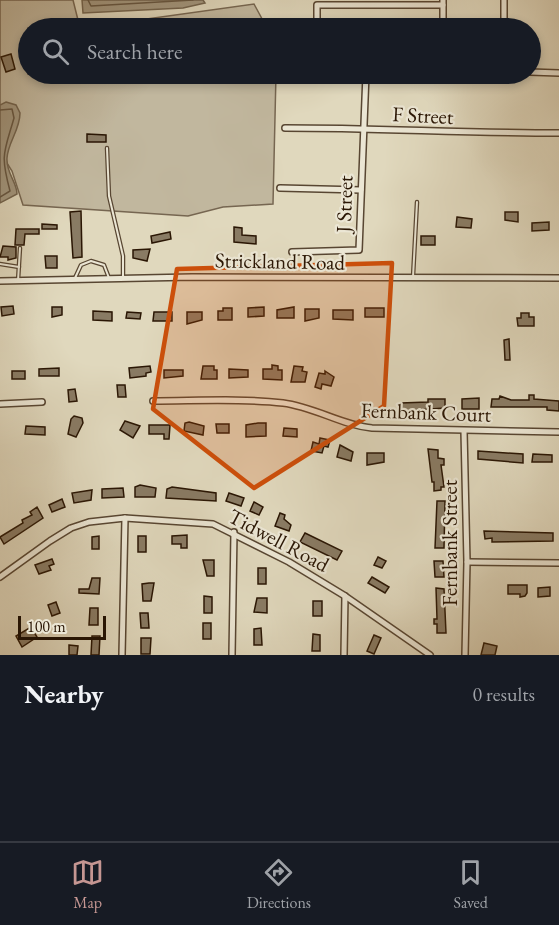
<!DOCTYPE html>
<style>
:root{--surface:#171b24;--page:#242831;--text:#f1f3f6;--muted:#9ea1a6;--line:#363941;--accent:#c59692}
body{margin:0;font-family:"EB Garamond",serif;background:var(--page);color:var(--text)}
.scale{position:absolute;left:18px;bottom:15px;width:88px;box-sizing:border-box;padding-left:6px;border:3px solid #2a1604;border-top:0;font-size:16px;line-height:21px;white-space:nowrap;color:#2a1604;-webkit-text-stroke:4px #ebe6d4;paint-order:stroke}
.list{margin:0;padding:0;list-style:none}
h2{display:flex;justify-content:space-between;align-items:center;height:78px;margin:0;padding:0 24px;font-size:26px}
h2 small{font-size:20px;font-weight:400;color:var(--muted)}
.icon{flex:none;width:33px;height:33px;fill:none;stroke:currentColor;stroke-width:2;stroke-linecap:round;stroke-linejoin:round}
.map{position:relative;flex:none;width:559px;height:655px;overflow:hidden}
.search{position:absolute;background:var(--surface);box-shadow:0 3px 9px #0003;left:18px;right:18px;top:18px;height:66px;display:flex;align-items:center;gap:15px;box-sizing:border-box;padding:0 21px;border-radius:33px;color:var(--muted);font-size:22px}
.sheet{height:186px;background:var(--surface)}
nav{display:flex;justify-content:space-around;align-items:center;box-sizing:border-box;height:84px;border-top:2px solid var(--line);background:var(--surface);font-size:16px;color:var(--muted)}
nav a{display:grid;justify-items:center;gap:3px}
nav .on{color:var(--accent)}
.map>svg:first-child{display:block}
.green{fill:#c1b79e;stroke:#766651;stroke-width:1.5}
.water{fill:#a2967e;stroke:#72634d;stroke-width:1.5}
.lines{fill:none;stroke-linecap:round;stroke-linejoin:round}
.shore{stroke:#665641;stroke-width:1.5}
.building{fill:#897b64;stroke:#2a1604;stroke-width:1.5}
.service-casing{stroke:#584632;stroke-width:4.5}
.minor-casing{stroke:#584632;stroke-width:8}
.service{stroke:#ebe6d4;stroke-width:2}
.minor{stroke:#ebe6d4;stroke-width:5}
.marked{fill:#cc4f0b;fill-opacity:0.2;stroke:#cc4f0b;stroke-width:4.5;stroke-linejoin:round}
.labels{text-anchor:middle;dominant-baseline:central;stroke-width:4.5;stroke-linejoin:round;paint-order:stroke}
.street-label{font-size:21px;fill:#2a1604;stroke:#ebe6d4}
</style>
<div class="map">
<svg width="559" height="655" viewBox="0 0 559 655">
<rect width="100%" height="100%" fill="#e0d8bd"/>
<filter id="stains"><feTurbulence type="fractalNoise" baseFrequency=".00333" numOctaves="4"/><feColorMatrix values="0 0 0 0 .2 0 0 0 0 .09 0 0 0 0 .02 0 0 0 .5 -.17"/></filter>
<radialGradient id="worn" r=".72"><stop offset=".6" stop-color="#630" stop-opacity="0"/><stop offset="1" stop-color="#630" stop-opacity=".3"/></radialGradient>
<g class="green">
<path d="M0,0H73L80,28H28V74H276L273,204L223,207L188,216L23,205L12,171L0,152Z"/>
<path d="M254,4L267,28H82Z"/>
</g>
<g class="water">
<path d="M82,0H203L205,3L183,8L83,13Z"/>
<path d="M6,102L16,105L20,113C20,130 8,142 7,158C6,173 17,182 17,194L0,203V105Z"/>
</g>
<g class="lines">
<g class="shore">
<path d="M88,0L91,6L193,0"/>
<path d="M0,110L12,109L14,118C4,153 0,154 10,191L0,197"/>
</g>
</g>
<g class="building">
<path d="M11,54L15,69L6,72L1,57Z"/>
<path d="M87,134L106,135V142H87Z"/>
<path d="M81,211L82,257L73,258L70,212Z"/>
<path d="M505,212H518V222L505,220Z"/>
<path d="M457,217L472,219L471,228L456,227Z"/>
<path d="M549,222V230L532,231V223Z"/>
<path d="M42,224L57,225V229H42Z"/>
<path d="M234,227L242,228V235L256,236V244L234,242Z"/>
<path d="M16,229H39V234H25L24,245H15Z"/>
<path d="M170,232L171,239L152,243L151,236Z"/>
<rect x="421" y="236" width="14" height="9"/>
<path d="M3,246L16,247V258L8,260V257H0Z"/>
<path d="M150,249L147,261L133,258V250Z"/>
<path d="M45,256H57V268H46Z"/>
<path d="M13,306L14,314L2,316L1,307Z"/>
<path d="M52,307H62V315L52,317Z"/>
<path d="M264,307V316L248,317V308Z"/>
<path d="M294,307V318H277V310Z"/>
<path d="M223,308H232V320H218V311H223Z"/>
<rect x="365" y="308" width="19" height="9"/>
<path d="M305,309H319V318L305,321Z"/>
<path d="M333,310H353V320L333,319Z"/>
<path d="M93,311L112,312V321L93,320Z"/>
<path d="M127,312L141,313L140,319L126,318Z"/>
<path d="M154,312H172V321H153Z"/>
<path d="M187,312H202V320L187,324Z"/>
<path d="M521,313H529V317H534V326H518L517,318H521Z"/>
<path d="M509,339L510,360H505L504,340Z"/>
<path d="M272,365L278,366V370H282V380L263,379V369H272Z"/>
<path d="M150,366L151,372L146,373V376L130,378L129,368Z"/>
<path d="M203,366H214V370H217V379H201Z"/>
<path d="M294,366L303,367L302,371L307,372L305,382H291Z"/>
<path d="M59,368V376H39V369Z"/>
<path d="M229,369L248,370V377L229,378Z"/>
<path d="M164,370H183V376L164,378Z"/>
<rect x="12" y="371" width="13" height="8"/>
<path d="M325,371L334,377L331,386L322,384L321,389L315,387L319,373L325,374Z"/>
<path d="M117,385H125L126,397H118Z"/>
<path d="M75,389L77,401L69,402L68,390Z"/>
<path d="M529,395H534V399L559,401V411L547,410V407H491L492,399H499L500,396L511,400H529Z"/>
<path d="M479,398V409H462V399Z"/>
<path d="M428,399H445V408L401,411V403L428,402Z"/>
<path d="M74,416L82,418L83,423L76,437L68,434L71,419Z"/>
<path d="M125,421L140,426L133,438L120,430Z"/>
<path d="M189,422L204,426L203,435L184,431L185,423Z"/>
<path d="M258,423H266V436L246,437V425Z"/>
<path d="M216,424H229V433H217Z"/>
<path d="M149,425H170L169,439H164V434H149Z"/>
<path d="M26,426L45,427V435L25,434Z"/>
<path d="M284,428L297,429V437L283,436Z"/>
<path d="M320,438L330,440L328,447L324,446L322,453L311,451L313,442L319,444Z"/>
<path d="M340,445L353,452L351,461L337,457Z"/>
<path d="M428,449L438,450V458L444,459V465H441L444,487H441V490L434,491V482H432Z"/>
<path d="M478,451L523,454V463L478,459Z"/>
<path d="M367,453H384V462L367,465Z"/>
<path d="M533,454L552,455V462H532Z"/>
<path d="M140,485L156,488L155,497H135V487Z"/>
<path d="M172,487L216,493V501L166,498L167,489Z"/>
<path d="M123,488L124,497L102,498V489Z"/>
<path d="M92,490L91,500L74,503L72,493Z"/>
<path d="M229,493L244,498L241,506L226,501Z"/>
<path d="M62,499L65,507L52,512L49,505Z"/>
<path d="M437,501H445L444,548H435Z"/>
<path d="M254,502L263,507L259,515L250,511Z"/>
<path d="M37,507L43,518L4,544L0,537L23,523L22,520L32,515L30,512Z"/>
<path d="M280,513L285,515L284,519L291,525L289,531L275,526Z"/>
<path d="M484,531L553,533V541L492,542V538L485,539Z"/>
<path d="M305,533L342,551L337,560L300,542Z"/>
<path d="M187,535V548H181V544H172V536Z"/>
<path d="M99,536V549H92V537Z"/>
<rect x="138" y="536" width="8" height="16"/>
<path d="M378,557L386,561L382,568L374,565Z"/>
<path d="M52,559L54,564L49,566L51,570L39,574L35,565Z"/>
<path d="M203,560H214V576H207Z"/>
<path d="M434,561H443L444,577H435Z"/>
<rect x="258" y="568" width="8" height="16"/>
<path d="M372,577L389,587L385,593L368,583Z"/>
<path d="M92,578H100L99,594L79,593V589H89Z"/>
<path d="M149,583H154L151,601H143L142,584Z"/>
<path d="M508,585H527V593L525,596L520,597V594H508Z"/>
<path d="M550,587V596L538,597V588Z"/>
<path d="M436,588L444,589L446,633H437V624H434V619H437Z"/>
<path d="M204,596L212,597V613H204Z"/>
<path d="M257,598H267V613L254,612Z"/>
<rect x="313" y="601" width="9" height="15"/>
<path d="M56,602L60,613L52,616L48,605Z"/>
<path d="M90,608H98V625H89Z"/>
<path d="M140,613H148L149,628H141Z"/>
<rect x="203" y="623" width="8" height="16"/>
<path d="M31,627L37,637L22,647L16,636Z"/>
<path d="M261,628L262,645H254V629Z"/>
<path d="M313,634L320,635V651H312Z"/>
<path d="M374,635L381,638L374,654L367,651Z"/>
<path d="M92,636H100L99,655H91Z"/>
<path d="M141,638H151L150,654H141Z"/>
<path d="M484,643L497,646L495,655H481Z"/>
<path d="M69,645L78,646L77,655H69Z"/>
</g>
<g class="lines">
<g class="service-casing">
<g id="service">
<path d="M107,148L109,196L123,256V277"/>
<path d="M0,264L19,267"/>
<path d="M413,277L417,202"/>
<path d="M75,278L81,265L91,261L104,265L109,278"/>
<path d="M18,281L20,248"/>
</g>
</g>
<g class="minor-casing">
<g id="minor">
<path d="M443,0V28"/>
<path d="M504,0V28"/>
<path d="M317,28V5H443"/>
<path d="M530,72L559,73"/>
<path d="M285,128C376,128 467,133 559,133"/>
<path d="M280,188L361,190"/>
<path d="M292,252L359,250L366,74"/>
<path d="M0,281L192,277L559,278"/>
<path d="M153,401C195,401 241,398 283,403C315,407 341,425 372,428L559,432"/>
<path d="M0,404L42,402"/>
<path d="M464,431L467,562L465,655"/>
<path d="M467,562L559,563"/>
<path d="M0,577L50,541L71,528L89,522L125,518L213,524L289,562L345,596L430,655"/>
<path d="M122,655L125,518"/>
<path d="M232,655L234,532"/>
<path d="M344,655L345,596"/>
</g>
</g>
<use href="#service" class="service"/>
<use href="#minor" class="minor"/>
</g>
<path class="marked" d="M392,263L384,406L254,488L153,409L177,269Z"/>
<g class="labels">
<g class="street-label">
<text transform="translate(423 115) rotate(3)">F Street</text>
<text transform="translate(344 204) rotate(-88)">J Street</text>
<text transform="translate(280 261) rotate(1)">Strickland Road</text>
<text transform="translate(426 412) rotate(2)">Fernbank Court</text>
<text transform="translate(279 540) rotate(28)">Tidwell Road</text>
<text transform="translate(449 543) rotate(-90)">Fernbank Street</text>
</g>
</g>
<rect width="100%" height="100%" filter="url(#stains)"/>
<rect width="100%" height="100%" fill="url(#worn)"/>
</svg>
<div class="scale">100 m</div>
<div class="search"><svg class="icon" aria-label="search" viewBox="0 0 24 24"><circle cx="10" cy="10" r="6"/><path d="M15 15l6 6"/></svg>Search here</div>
</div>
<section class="sheet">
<h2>Nearby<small>0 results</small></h2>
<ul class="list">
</ul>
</section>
<nav>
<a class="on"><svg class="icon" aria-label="map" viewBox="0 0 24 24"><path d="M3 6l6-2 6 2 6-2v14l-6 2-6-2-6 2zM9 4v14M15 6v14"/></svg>Map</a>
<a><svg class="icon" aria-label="directions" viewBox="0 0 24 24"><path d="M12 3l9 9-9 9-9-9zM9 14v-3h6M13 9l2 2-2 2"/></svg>Directions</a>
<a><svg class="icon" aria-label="saved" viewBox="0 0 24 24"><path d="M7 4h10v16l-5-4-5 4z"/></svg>Saved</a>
</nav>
